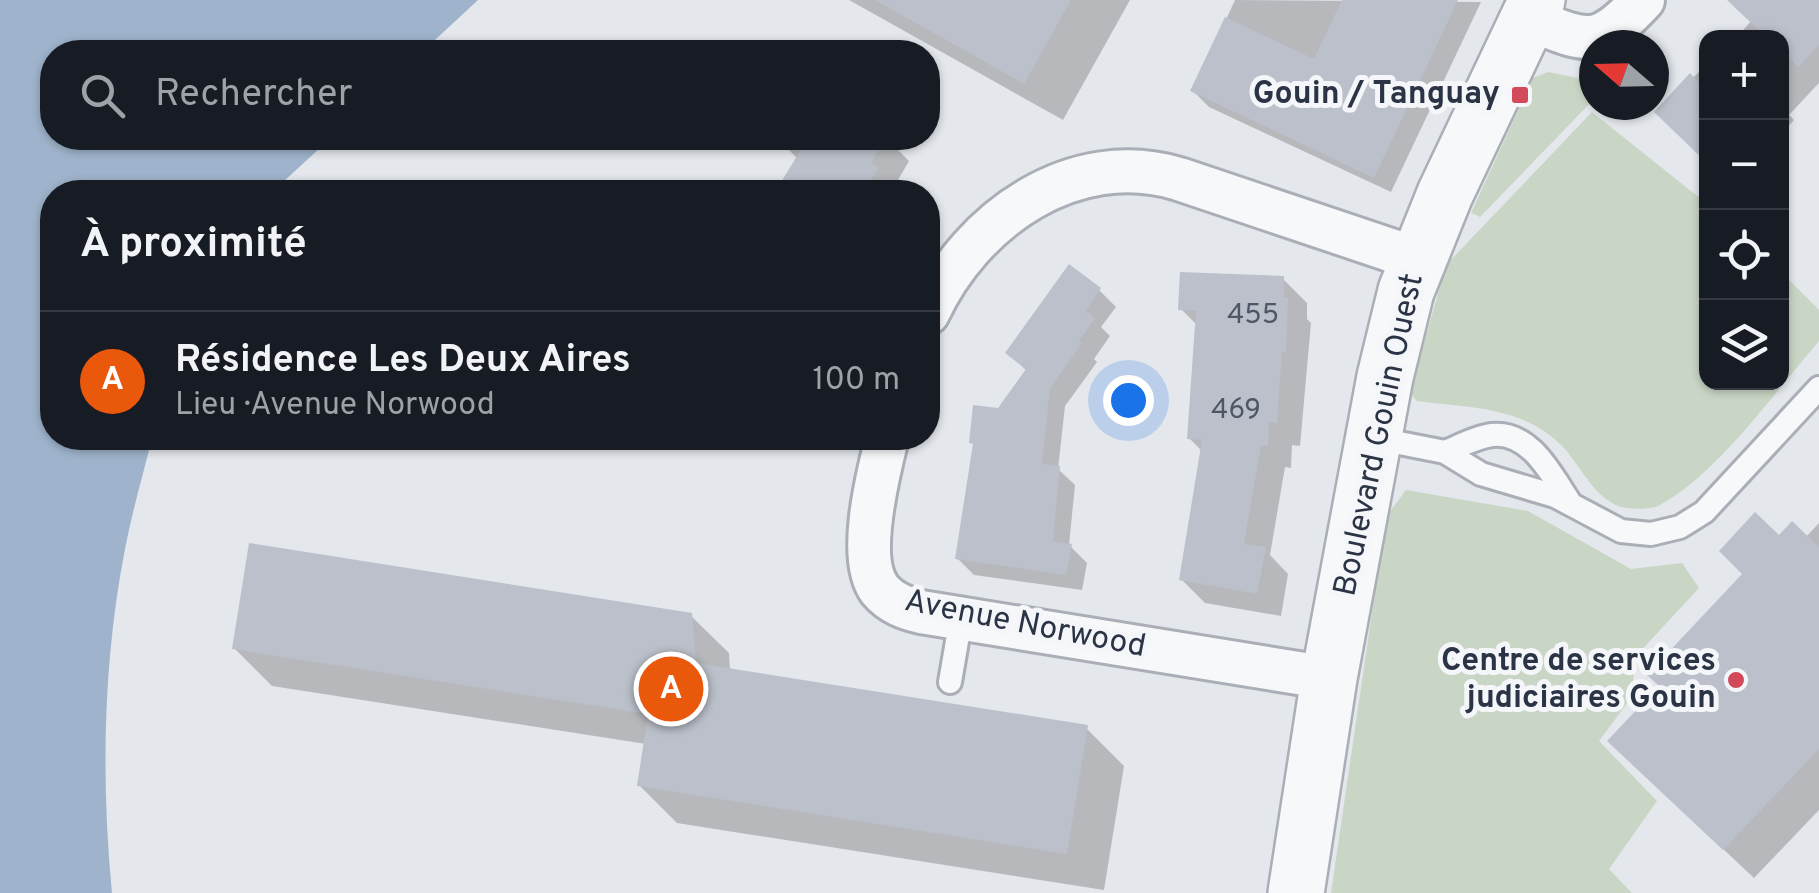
<!DOCTYPE html>
<html lang="fr">
<meta charset="utf-8">
<style>
:root{--surface:#171b24;--page:#242831;--text:#f1f3f6;--muted:#9ea1a6;--line:#363941;--accent:#ea580c}
body{margin:0;font-family:Overpass,sans-serif;background:var(--page);color:var(--text)}
.controls{position:absolute;right:30px;top:30px;display:grid;overflow:hidden;border-radius:20px;box-shadow:0 2px 8px #0004}
.controls button{width:90px;height:90px;display:grid;place-items:center;padding:0;border:0;border-bottom:2px solid var(--line);background:var(--surface);color:var(--text);font:50px sans-serif}
.compass{position:absolute;left:1579px;top:30px;width:90px;height:90px;border-radius:50%;background:var(--surface);box-shadow:0 2px 8px #0004;rotate:290deg}
.you{position:absolute;left:1128px;top:400px;width:35px;height:35px;margin:-25px;border:8px solid #fff;border-radius:50%;background:#1a73e8;box-shadow:0 0 0 15px #1a73e833}
.badge{display:grid;place-items:center;width:65px;height:65px;border-radius:50%;background:var(--accent);color:#fff;font-size:32px;font-weight:700}
.pin{position:absolute;translate:-50% -50%;border:5px solid #fff;box-shadow:0 2px 10px #0006}
.list{margin:0;padding:0;list-style:none}
h2{display:flex;justify-content:space-between;align-items:center;height:130px;margin:0;padding:0 40px;font-size:42px}
h2 small{font-size:32px;font-weight:400;color:var(--muted)}
.list li{display:grid;grid-template-columns:65px 1fr auto;gap:30px;align-items:center;box-sizing:border-box;height:140px;padding:0 40px;border-top:2px solid var(--line)}
.list b{display:block;font-size:38px;white-space:nowrap}
.list p{margin:0;font-size:32px;white-space:nowrap;color:var(--muted)}
.list em{font-size:32px;font-style:normal;color:var(--muted)}
.icon{flex:none;width:55px;height:55px;fill:none;stroke:currentColor;stroke-width:2;stroke-linecap:round;stroke-linejoin:round}
.map{position:relative;flex:none;width:1819px;height:893px;overflow:hidden}
.search{position:absolute;background:var(--surface);box-shadow:0 2px 8px #0004;left:40px;top:40px;width:900px;height:110px;display:flex;align-items:center;gap:25px;box-sizing:border-box;padding:0 35px;border-radius:40px;color:var(--muted);font-size:38px}
.panel{position:absolute;background:var(--surface);box-shadow:0 2px 8px #0004;left:40px;top:180px;width:900px;height:270px;border-radius:40px}
.map>svg:first-child{display:block}
.green{fill:#c9d6c5}
.water{fill:#9fb4cc}
.shadow{fill:#0003}
.building{fill:#bbc0ca}
.lines{fill:none;stroke-linecap:round;stroke-linejoin:round}
.service-casing{stroke:#a9aeb7;stroke-width:28}
.minor-casing{stroke:#a9aeb7;stroke-width:48}
.tertiary-casing{stroke:#a9aeb7;stroke-width:60}
.service{stroke:#f7f8fa;stroke-width:22}
.minor{stroke:#f7f8fa;stroke-width:42}
.tertiary{stroke:#f7f8fa;stroke-width:55}
.poi-dot{fill:#d1495b;stroke:#f4f6f9;stroke-width:4}
.labels{text-anchor:middle;dominant-baseline:central;stroke-width:10;stroke-linejoin:round;paint-order:stroke}
.number-label{font-size:28px;fill:#4f5766}
.poi-label{font-size:32px;font-weight:bold;fill:#2b3445;stroke:#f4f6f9;text-anchor:end}
.street-label{font-size:32px;fill:#2b3445;stroke:#f4f6f9}
</style>
<div class="map">
<svg width="1819" height="893" viewBox="0 0 1819 893">
<rect width="100%" height="100%" fill="#e4e7ec"/>
<g class="green">
<path d="M1548,72L1593,81L1594,99L1480,217L1471,213L1533,78Z"/>
<path d="M1592,112L1706,203V382H1782V273L1819,310V341C1775,392 1718,473 1660,505C1652,510 1625,510 1616,505C1593,494 1581,468 1565,449C1525,406 1471,408 1417,401L1410,393L1446,265Z"/>
<path d="M1406,490L1528,511L1631,569L1682,563L1699,588L1636,656L1631,698L1599,741L1657,801L1609,869L1632,893H1331L1386,517Z"/>
</g>
<path class="water" d="M0,0H478L422,52H52V138H331L272,192H52V438H152C143,475 132,512 125,549C103,661 101,780 112,893H0Z"/>
<g class="shadow">
<path d="M849,0H1130L1063,120Z"/>
<path d="M1235,0L1481,2L1391,192L1209,107L1193,91Z"/>
<path d="M1753,0H1819V83L1789,115L1794,120L1782,133V38H1736L1752,20Z"/>
<path d="M1702,69H1706V159L1658,112Z"/>
<path d="M795,138H886L909,161L894,187L899,192H778L798,159L788,149Z"/>
<path d="M1283,279L1307,303V319L1311,323L1300,446L1292,445L1291,468L1285,467L1270,555L1288,574L1281,616L1205,603L1181,579L1203,452L1189,438L1197,325L1181,309Z"/>
<path d="M1099,290L1116,307L1101,327L1110,336L1094,359L1097,362L1065,406L1058,469L1075,485L1069,545L1087,563L1082,590L974,575L958,559L1027,371L1008,353Z"/>
<path d="M1819,523V810L1754,878L1640,771L1662,686L1745,574L1780,538H1805Z"/>
<path d="M690,615L729,653L730,671L1086,728L1124,766L1104,890L677,823L639,785L646,744L272,686L234,648Z"/>
</g>
<g class="building">
<path d="M875,0H1071L1024,84Z"/>
<path d="M1342,0H1458L1374,178L1190,91L1225,17L1314,59Z"/>
<path d="M1727,0H1819V45L1798,67L1782,51V38H1767Z"/>
<path d="M1690,73L1706,90V162L1654,112Z"/>
<path d="M808,138H886L871,163L878,168L863,192H775Z"/>
<path d="M1069,264L1101,288L1086,311L1095,318L1079,341L1082,343L1050,388L1042,464L1060,466L1053,541L1072,544L1066,575L955,559L973,444L969,443L973,405L998,408L1026,369L1005,353Z"/>
<path d="M1180,272L1284,276V297H1288L1286,352H1282L1277,423L1269,422L1268,445H1261L1244,544L1266,547L1257,594L1179,580L1202,440L1187,439L1196,311L1178,310Z"/>
<path d="M1755,512L1779,535L1792,521L1819,547V749L1723,850L1607,741L1659,686L1647,675L1742,574L1719,551Z"/>
<path d="M249,543L692,613L696,663L1088,725L1067,854L637,786L648,714L232,649Z"/>
</g>
<g class="lines">
<g class="service-casing">
<g id="service">
<path d="M1374,438L1445,452L1481,474L1555,496L1621,531L1651,534L1680,527L1704,512L1819,388"/>
<path d="M1445,452C1460,446 1476,437 1492,435C1530,431 1551,474 1569,501"/>
<path d="M950,682L961,618"/>
</g>
</g>
<g class="minor-casing">
<g id="minor">
<path d="M1529,19C1589,43 1597,49 1643,0"/>
<path d="M928,313C971,220 1073,147 1179,179L1417,259"/>
<path d="M887,438C878,474 856,559 880,590C891,603 905,608 921,612L1329,678"/>
</g>
</g>
<g class="tertiary-casing">
<path id="tertiary" d="M1296,893L1329,678L1385,377L1406,291L1445,194L1537,0"/>
</g>
<use href="#service" class="service"/>
<use href="#minor" class="minor"/>
<use href="#tertiary" class="tertiary"/>
</g>
<g class="poi-dot">
<rect x="1510" y="85" width="20" height="20" rx="5"/>
<circle cx="1736" cy="680" r="10"/>
</g>
<g class="labels">
<g class="number-label">
<text x="1253" y="316">455</text>
<text x="1236" y="411">469</text>
</g>
<g class="poi-label">
<text x="1500" y="95">Gouin / Tanguay</text>
<text x="1716" y="662">Centre de services<tspan x="1716" dy="37">judiciaires Gouin</tspan></text>
</g>
<g class="street-label">
<text transform="translate(1380 435) rotate(-78)">Boulevard Gouin Ouest</text>
<text transform="translate(1025 625) rotate(11)">Avenue Norwood</text>
</g>
</g>
</svg>
<div class="controls">
<button>+</button>
<button>−</button>
<button><svg class="icon" aria-label="locate" viewBox="0 0 24 24"><circle cx="12" cy="12" r="6"/><path d="M12 2v4M12 18v4M2 12h4M18 12h4"/></svg></button>
<button><svg class="icon" aria-label="layers" viewBox="0 0 24 24"><path d="M12 4l9 5-9 5-9-5zM3 14l9 5 9-5"/></svg></button>
</div>
<svg class="compass" viewBox="-18 -18 36 36"><path d="M0-13l5 13h-10z" fill="#e53935"/><path d="M0 13l5-13h-10z" fill="#9ea1a6"/></svg>
<div class="you"></div>
<div class="pin badge" style="left:671px;top:689px">A</div>
<div class="search"><svg class="icon" aria-label="search" viewBox="0 0 24 24"><circle cx="10" cy="10" r="6"/><path d="M15 15l6 6"/></svg>Rechercher</div>
<section class="panel">
<h2>À proximité<small></small></h2>
<ul class="list">
<li><span class="badge">A</span><div><b>Résidence Les Deux Aires</b><p>Lieu · Avenue Norwood</p></div><em>100 m</em></li>
</ul>
</section>
</div>
